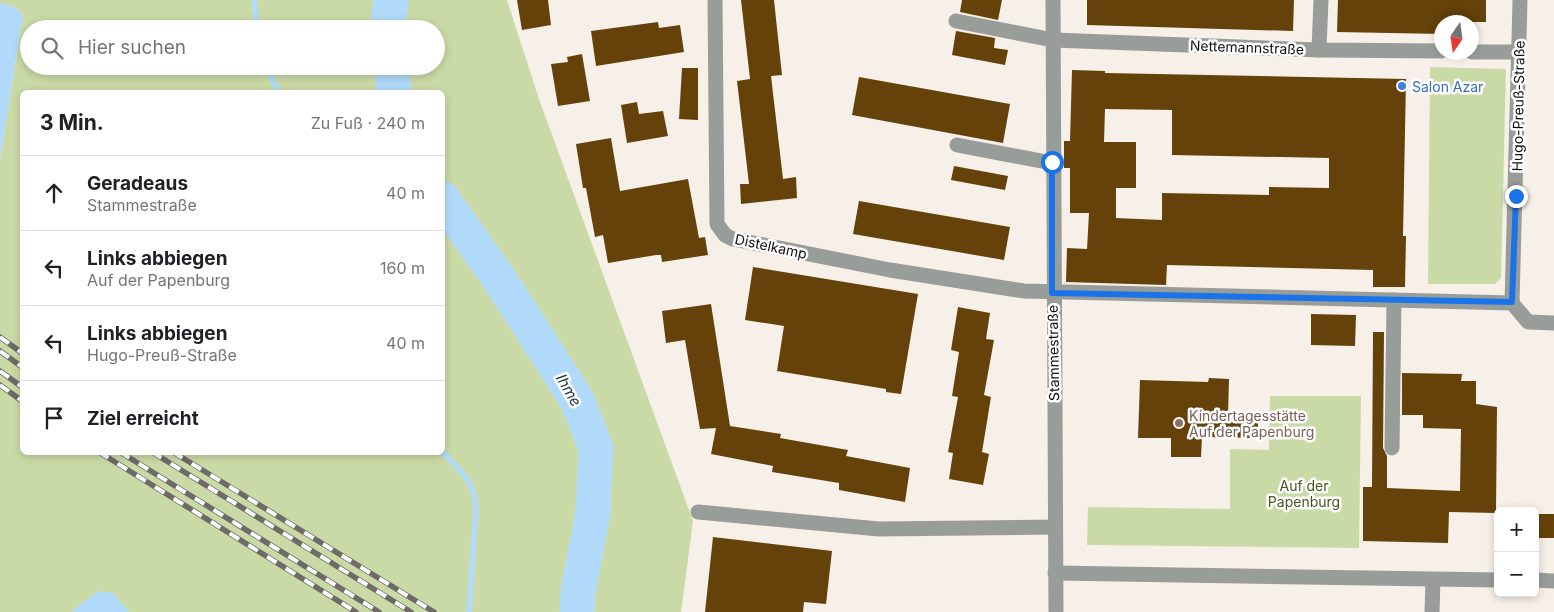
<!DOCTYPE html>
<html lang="de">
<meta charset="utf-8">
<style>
:root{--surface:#fff;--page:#f6f6f6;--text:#202124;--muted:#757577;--line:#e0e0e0}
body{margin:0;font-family:Inter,sans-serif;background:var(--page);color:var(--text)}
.controls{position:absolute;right:15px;bottom:15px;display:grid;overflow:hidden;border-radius:8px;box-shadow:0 2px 8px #0003}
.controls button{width:45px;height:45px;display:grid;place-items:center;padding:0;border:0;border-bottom:1px solid var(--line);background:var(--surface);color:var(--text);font:25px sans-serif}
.compass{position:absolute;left:1434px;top:15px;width:45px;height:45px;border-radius:50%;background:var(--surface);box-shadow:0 2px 8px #0003;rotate:193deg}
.stop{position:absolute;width:15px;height:15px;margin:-11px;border:4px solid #1a73e8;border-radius:50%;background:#fff}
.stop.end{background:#1a73e8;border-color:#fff;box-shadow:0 1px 5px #0008}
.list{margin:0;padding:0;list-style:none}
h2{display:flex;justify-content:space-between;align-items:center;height:65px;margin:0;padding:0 20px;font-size:21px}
h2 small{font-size:16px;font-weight:400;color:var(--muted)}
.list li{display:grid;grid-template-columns:32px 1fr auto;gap:15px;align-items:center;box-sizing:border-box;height:75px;padding:0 20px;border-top:1px solid var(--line)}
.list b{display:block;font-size:19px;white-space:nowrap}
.list p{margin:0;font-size:16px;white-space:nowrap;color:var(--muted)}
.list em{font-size:16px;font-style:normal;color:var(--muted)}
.icon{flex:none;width:28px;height:28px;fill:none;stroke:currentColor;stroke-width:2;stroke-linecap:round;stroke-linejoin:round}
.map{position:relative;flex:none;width:1554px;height:612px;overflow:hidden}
.search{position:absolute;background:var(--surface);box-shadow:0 2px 8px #0003;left:20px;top:20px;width:425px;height:55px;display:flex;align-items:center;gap:12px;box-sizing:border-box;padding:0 18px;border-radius:28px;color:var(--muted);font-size:19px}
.panel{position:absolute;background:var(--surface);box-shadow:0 2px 8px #0003;left:20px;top:90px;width:425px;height:365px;border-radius:8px}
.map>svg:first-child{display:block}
.green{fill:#cadaa6;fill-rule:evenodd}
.water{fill:#b1dafa}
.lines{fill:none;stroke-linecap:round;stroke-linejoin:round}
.stream{stroke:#b1dafa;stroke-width:5.5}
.river{stroke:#b1dafa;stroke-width:35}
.building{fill:#654209;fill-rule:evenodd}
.minor{stroke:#999d9a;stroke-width:15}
.rail-casing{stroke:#6e6a66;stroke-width:5.5}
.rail{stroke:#fff;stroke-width:4;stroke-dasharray:11;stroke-linecap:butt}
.route{stroke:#1a73e8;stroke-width:6}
.shop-dot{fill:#3f7fe0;stroke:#fff;stroke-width:2}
.education-dot{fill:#8d6e63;stroke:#fff;stroke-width:2}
.labels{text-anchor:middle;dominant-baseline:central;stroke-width:5;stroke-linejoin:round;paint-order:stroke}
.street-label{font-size:14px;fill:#13110f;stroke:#fff}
.shop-label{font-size:14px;fill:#366cbe;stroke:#fff;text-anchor:start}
.education-label{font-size:14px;fill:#785e54;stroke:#fff;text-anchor:start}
.park-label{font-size:14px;fill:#485620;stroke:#fff}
.water-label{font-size:15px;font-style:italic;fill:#123046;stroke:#fff}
</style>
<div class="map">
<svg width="1554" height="612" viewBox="0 0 1554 612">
<rect width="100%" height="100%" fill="#f6f0e8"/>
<g class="green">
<path d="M0,0H507L539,99L693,521L681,612H0V159L23,15L15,7L0,3ZM29,29H436V66H29ZM22,92H442V452H22Z"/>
<path d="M1430,67L1506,69L1501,278L1495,284H1428Z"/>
<path d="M1270,396H1361L1359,548L1087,545L1088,507L1230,509V449L1269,450Z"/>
</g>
<g class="water">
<path d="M0,3L15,7L23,15L0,159Z"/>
<path d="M98,591L113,593L129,612H71Z"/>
</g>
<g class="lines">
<g class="stream">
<path d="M254,0L257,29"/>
<path d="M265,66L279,92"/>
<path d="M442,452C461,471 474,480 476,508L469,612"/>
</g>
<g class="river">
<path d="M387,29L391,0"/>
<path d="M391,66L394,92"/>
<path d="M442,198L500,280L577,400L596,448L593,513L578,592L577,612"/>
</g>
</g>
<g class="building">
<path d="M517,0H548L551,25L522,30Z"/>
<path d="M741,0H774L782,75L771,76L783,179L796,177L797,198L741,204L740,184H749L737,81L750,79Z"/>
<path d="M962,0H1002L998,20L960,12Z"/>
<path d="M1087,0H1294L1293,31L1087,25Z"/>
<path d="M1338,0H1486V22H1442V34L1337,32Z"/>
<path d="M658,22L659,28L680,25L684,52L596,66L591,31Z"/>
<path d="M956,31L995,38L994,48L1008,50L1005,65L952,55Z"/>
<path d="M582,54L590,101L558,106L551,64L568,62L567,57Z"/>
<path d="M682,68H698V120L679,119Z"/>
<path d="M1072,70L1105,71V73L1406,79L1403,236H1406L1405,287H1373V270L1167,265L1166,285L1066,282L1067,248L1087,249L1089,213H1070V168H1064V141H1070ZM1105,109L1172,110V155L1329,158V188L1269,187V195L1162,193V220L1116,218V188H1136V142H1104Z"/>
<path d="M859,77L1010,104L1003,143L852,115Z"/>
<path d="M637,102L639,114L663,111L668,136L627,143L621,105Z"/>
<path d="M611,138L620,191L688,179L699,238L705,237L708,255L662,262L661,255H656L608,263L603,235L595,237L586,188H583L576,144Z"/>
<path d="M954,166L1008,176L1005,190L951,180Z"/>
<path d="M859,201L1010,227L1004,260L853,234Z"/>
<path d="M753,267L918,294L901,394L886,392V389L777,371L784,326L745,320Z"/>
<path d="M711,304L730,426L781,434L780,438L848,450L846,456L910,468L905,502L839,490V483L772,472L773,466L711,454L716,428L700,429L685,340L666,343L662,311Z"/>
<path d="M958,307L990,313L986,339L994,340L984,395L991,397L982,452L989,454L983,485L949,479L953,453L948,452L958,397L952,396L959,352L951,350Z"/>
<path d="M1311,314L1356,315L1355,346L1311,345Z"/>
<path d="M1373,332H1384L1383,448L1387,456V488L1460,491L1461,429L1423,428V415H1402V373L1462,374L1461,381H1476V404L1497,407L1496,513L1449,512L1448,543L1363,541V487H1372Z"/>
<path d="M1209,378L1229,379L1228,417H1243L1242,420H1258V438L1202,437L1201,457H1171V438H1138L1140,380L1208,382Z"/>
<rect x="1535" y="514" width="19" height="24"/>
<path d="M713,537L832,551L826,604L804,602L803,612H705Z"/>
</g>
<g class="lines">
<g class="minor">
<path d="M715,0L717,224L725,235L733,239L890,270L1024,291L1512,303L1528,322L1554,323"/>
<path d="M1053,0L1056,612"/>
<path d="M956,21L1053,40L1319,50L1442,51"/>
<path d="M1319,50L1321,0"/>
<path d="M1472,52H1519"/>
<path d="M957,145L1052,163"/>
<path d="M1512,303L1520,0"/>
<path d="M1392,448L1394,300"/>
<path d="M698,512L879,529L1055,527"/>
<path d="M1055,573L1498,580"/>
<path d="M1535,580L1554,581"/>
<path d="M1432,612L1433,580"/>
</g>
<g class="rail-casing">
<g id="rail">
<path d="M0,337L22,353"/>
<path d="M0,351L22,367"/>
<path d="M0,371L22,387"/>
<path d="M0,385L22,401"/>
<path d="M99,452L356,612"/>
<path d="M120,452L379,612"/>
<path d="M152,452L411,612"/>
<path d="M173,452L434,612"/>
</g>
</g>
<use href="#rail" class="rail"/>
</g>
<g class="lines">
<path class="route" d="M1052,162V293L1512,302L1516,196"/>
</g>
<circle class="shop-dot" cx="1402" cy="86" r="5"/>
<circle class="education-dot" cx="1179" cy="423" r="5"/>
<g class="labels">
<g class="street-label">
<text transform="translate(1247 47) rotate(2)">Nettemannstraße</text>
<text transform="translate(1518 106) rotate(-89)">Hugo-Preuß-Straße</text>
<text transform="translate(771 246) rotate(12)">Distelkamp</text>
<text transform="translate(1053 353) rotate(-91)">Stammestraße</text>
</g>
<g class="shop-label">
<text x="1412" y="86">Salon Azar</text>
</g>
<g class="education-label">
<text x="1189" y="415">Kindertagesstätte<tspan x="1189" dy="16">Auf der Papenburg</tspan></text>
</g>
<g class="park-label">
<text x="1304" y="485">Auf der<tspan x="1304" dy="16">Papenburg</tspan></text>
</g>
<g class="water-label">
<text transform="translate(569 390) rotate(60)">Ihme</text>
</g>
</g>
</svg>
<div class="controls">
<button>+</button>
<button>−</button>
</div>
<svg class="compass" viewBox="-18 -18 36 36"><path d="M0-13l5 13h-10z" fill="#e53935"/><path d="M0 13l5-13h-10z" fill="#757577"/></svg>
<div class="stop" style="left:1052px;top:162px"></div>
<div class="stop end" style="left:1516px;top:196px"></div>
<div class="search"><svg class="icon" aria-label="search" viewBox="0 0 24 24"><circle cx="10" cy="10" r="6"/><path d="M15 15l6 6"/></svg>Hier suchen</div>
<section class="panel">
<h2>3 Min.<small>Zu Fuß · 240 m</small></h2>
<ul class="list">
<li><svg class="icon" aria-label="ahead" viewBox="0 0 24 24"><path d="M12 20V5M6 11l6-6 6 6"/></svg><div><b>Geradeaus</b><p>Stammestraße</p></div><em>40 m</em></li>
<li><svg class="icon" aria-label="left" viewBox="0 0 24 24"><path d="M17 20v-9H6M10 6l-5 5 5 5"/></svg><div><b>Links abbiegen</b><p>Auf der Papenburg</p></div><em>160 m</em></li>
<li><svg class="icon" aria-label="left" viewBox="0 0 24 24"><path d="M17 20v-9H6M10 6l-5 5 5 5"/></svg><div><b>Links abbiegen</b><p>Hugo-Preuß-Straße</p></div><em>40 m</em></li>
<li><svg class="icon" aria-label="arrive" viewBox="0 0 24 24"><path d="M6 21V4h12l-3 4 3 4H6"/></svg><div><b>Ziel erreicht</b></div></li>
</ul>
</section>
</div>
